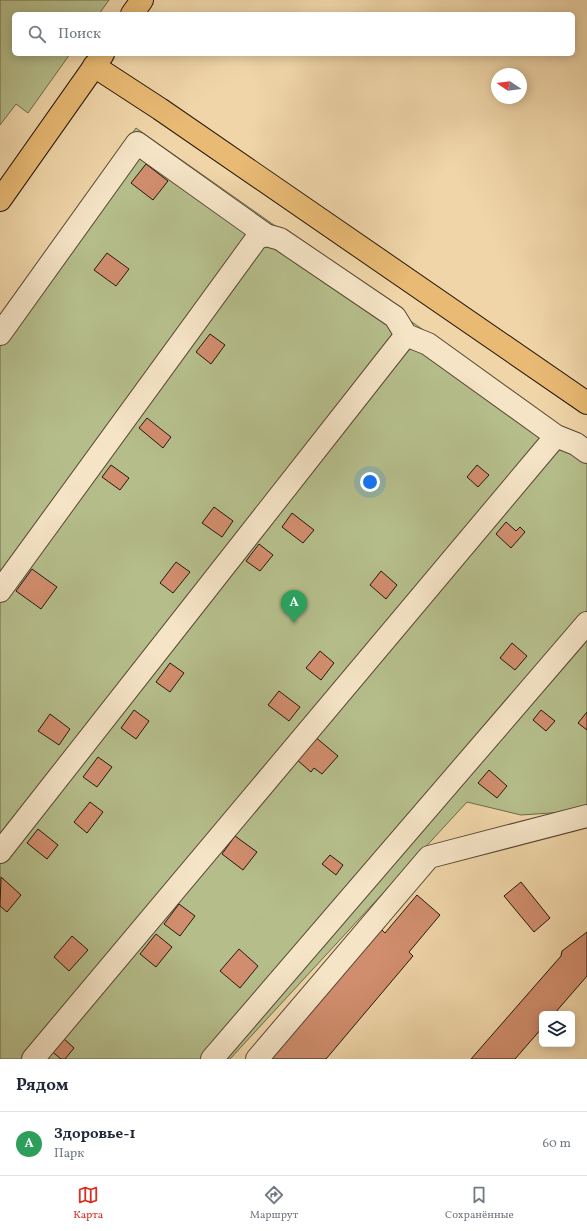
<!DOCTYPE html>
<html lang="ru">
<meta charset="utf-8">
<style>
:root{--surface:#fff;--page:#f6f6f7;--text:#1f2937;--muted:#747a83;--line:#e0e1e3;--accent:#d93025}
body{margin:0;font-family:Vollkorn,serif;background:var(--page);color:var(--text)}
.controls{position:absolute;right:12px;bottom:12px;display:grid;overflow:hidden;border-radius:6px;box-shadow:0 2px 10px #0003}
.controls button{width:36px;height:36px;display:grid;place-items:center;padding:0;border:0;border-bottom:1px solid var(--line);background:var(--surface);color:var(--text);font:20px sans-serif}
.compass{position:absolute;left:491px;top:68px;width:36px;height:36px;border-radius:50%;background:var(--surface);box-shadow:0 2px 10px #0003;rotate:283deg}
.you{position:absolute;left:370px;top:482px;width:14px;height:14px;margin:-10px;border:3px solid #fff;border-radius:50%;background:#1a73e8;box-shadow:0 0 0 6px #1a73e833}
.badge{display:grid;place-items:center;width:26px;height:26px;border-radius:50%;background:var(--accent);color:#fff;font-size:13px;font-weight:700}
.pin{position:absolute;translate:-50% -33px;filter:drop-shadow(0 1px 2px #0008)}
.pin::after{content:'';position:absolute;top:21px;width:14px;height:12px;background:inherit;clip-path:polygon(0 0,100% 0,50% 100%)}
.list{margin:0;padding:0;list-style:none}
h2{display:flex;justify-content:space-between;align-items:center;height:52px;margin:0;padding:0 16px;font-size:17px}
h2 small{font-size:13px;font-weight:400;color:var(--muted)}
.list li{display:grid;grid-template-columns:26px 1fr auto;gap:12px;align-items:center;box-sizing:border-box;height:64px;padding:0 16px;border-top:1px solid var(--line)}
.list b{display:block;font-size:15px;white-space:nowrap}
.list p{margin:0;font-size:13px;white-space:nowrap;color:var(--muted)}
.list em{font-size:13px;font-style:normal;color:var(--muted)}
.icon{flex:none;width:22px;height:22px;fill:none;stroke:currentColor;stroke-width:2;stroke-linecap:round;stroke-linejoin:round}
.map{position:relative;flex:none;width:587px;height:1059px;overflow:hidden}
.search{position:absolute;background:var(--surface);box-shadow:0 2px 10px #0003;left:12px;right:12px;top:12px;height:44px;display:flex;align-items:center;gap:10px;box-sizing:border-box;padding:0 14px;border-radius:6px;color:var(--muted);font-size:15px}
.sheet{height:116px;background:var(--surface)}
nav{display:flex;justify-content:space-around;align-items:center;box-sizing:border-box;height:56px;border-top:1px solid var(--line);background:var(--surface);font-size:11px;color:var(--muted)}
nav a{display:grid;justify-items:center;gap:2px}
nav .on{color:var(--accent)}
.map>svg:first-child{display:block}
.green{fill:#b5be8b;stroke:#6d6a4c}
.building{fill:#d18e6e;stroke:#25170d}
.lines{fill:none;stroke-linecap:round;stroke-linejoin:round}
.minor-casing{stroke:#584634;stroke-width:24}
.major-casing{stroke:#25170d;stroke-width:24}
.minor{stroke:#f5e4c6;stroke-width:22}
.major{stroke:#e8ba74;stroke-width:22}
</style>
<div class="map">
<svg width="587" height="1059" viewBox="0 0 587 1059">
<rect width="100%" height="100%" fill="#efd5a8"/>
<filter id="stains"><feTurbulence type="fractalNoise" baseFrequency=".005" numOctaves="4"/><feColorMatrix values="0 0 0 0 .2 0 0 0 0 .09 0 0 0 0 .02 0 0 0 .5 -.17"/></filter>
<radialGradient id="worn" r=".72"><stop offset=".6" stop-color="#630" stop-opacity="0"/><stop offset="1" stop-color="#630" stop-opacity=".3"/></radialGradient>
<g class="green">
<path d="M0,0H109L99,14H14V54H70L28,113L16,104L0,125Z"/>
<path d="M136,128L587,445V806L565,812L521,815L467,802L230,1059H0V317Z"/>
</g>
<g class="building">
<path d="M146,164L168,181L153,200L131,183Z"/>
<path d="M107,253L129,269L116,286L94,270Z"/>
<path d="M210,334L225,345L211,364L196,352Z"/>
<path d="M147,418L171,437L163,448L139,428Z"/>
<path d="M111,465L129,478L120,490L102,477Z"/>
<path d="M477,465L489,475L478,487L467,477Z"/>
<path d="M214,507L233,521L222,537L202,523Z"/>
<path d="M292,513L314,530L303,543L282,527Z"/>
<path d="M506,522L516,531L520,527L525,532L511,548L496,534Z"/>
<path d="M259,544L273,555L260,571L246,561Z"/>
<path d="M176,562L190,572L173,593L160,583Z"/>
<path d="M32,569L57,587L41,609L16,591Z"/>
<path d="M381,571L397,585L386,599L370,585Z"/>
<path d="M512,643L527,656L515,670L500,658Z"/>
<path d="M320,651L334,663L321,680L306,668Z"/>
<path d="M170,663L184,673L170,692L156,682Z"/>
<path d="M279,691L300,707L289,721L268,705Z"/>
<path d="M134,710L149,721L136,739L121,728Z"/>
<path d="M541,710L555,721L546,731L533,720Z"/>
<path d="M587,712V730L578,723Z"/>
<path d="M50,714L70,729L59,745L38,731Z"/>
<path d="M314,736L338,756L322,774L314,768L311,772L296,759Z"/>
<path d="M98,757L112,767L97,787L83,777Z"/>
<path d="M489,770L507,786L497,798L478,783Z"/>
<path d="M90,802L103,812L87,833L74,822Z"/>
<path d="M38,829L58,845L47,859L27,843Z"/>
<path d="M235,836L257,852L243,870L222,854Z"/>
<path d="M330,855L343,865L336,875L322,864Z"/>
<path d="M1,877L21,895L7,912L0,906Z"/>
<path d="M521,882L550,918L534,932L504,896Z"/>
<path d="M417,895L440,915L409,952L413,956L326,1059H271L381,929L385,933Z"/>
<path d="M179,904L195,916L180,936L164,924Z"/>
<path d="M587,932V976L554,1014H542V1028L515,1059H471L561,956L562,951Z"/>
<path d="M156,934L172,947L156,967L140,954Z"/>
<path d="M72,936L88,950L69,971L54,957Z"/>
<path d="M239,949L258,966L240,988L220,971Z"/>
<path d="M62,1037L74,1048L65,1059H61L50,1050Z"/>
</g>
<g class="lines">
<g class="minor-casing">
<g id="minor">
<path d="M0,334L137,143L266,235L280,239L395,317L406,335L428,344L556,436L576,444L587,452"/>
<path d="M0,591L257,238L266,235"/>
<path d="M0,852L406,335"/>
<path d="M33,1059L556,436"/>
<path d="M212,1059L587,623"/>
<path d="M257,1059L429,857L587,816"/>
</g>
</g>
<g class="major-casing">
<g id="major">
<path d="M132,14L142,0"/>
<path d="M94,66L160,109L587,403"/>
<path d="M0,200L103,54"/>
</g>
</g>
<use href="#minor" class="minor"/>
<use href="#major" class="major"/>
</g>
<rect width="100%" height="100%" filter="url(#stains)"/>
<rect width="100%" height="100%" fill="url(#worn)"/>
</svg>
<div class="controls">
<button><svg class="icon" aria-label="layers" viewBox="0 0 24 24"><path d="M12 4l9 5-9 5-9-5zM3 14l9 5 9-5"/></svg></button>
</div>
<svg class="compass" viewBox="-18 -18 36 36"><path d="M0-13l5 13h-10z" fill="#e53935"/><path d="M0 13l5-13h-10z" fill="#747a83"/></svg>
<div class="you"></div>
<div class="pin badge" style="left:294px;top:623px;background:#2e9e5b">A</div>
<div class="search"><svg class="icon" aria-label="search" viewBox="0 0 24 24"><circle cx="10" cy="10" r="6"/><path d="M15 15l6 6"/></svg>Поиск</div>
</div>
<section class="sheet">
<h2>Рядом<small></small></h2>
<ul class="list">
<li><span class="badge" style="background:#2e9e5b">A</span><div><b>Здоровье-1</b><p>Парк</p></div><em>60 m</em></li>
</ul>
</section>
<nav>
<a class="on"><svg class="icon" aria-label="map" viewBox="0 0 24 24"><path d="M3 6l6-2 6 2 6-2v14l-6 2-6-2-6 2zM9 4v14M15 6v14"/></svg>Карта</a>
<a><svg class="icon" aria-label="directions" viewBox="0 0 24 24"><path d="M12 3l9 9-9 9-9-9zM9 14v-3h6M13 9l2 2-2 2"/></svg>Маршрут</a>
<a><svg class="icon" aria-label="saved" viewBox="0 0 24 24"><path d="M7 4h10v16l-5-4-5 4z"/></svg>Сохранённые</a>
</nav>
